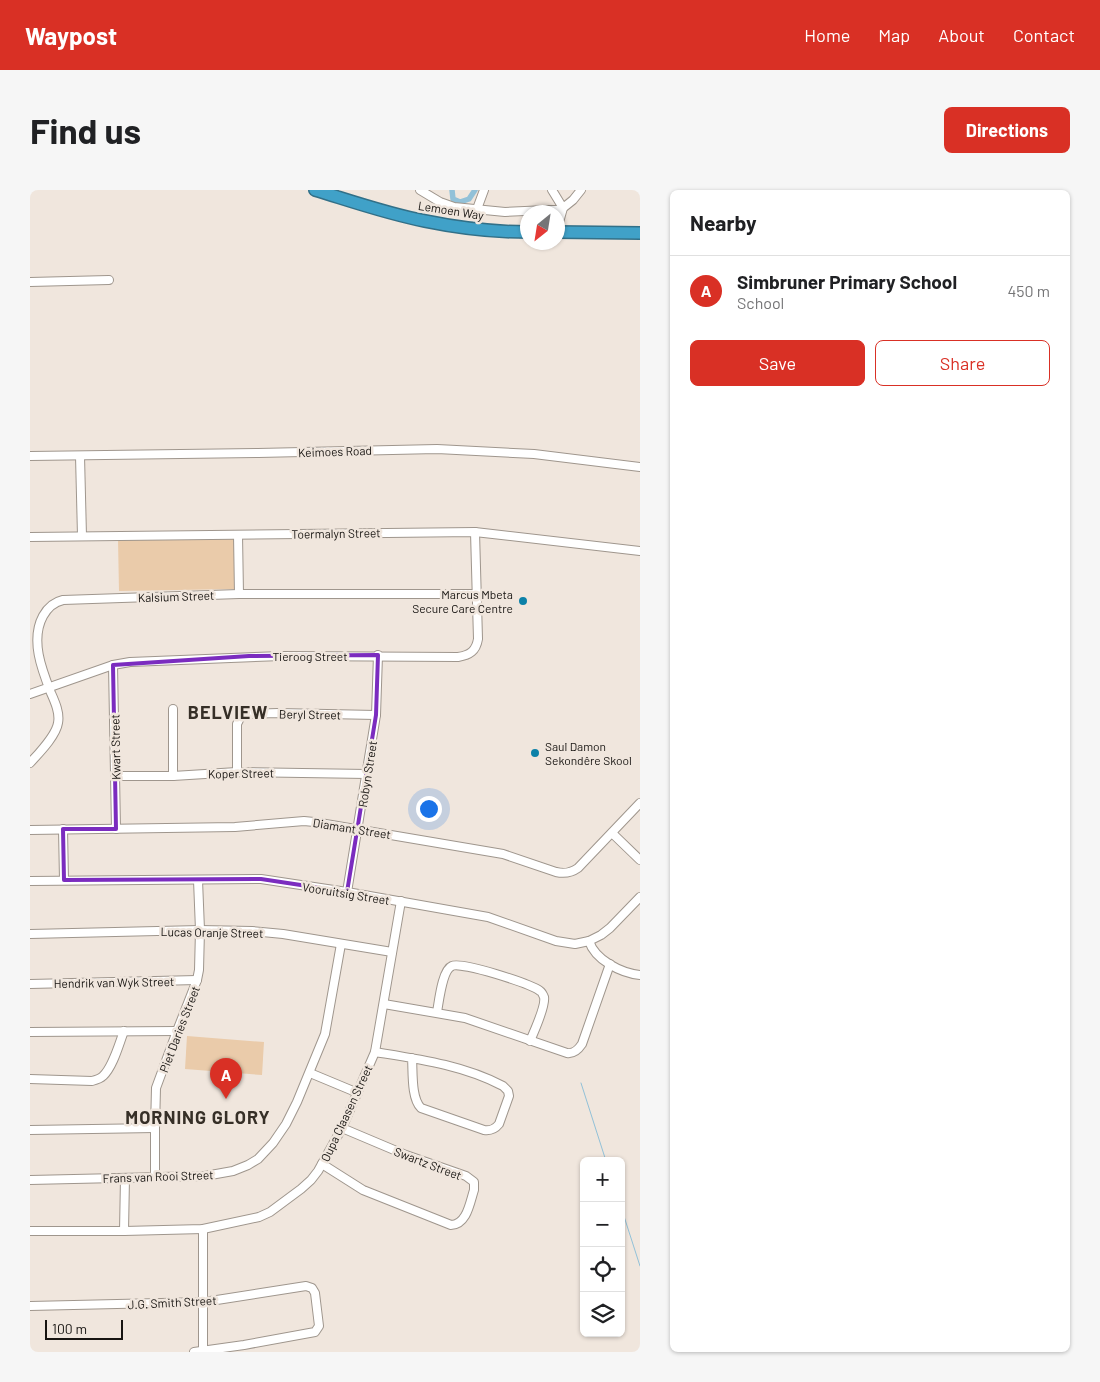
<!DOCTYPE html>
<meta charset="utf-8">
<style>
:root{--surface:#fff;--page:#f6f6f6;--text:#202124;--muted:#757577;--line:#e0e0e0;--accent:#d93025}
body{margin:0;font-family:Barlow,sans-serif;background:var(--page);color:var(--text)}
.controls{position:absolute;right:15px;bottom:15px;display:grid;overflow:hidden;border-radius:8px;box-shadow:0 1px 4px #0004}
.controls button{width:45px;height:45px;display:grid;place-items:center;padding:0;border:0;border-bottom:1px solid var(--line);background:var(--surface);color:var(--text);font:25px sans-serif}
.compass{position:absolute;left:490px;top:15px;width:45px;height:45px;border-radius:50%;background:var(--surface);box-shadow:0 1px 4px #0004;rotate:210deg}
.scale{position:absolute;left:15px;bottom:12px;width:78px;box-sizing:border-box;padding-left:5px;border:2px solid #171411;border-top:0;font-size:14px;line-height:18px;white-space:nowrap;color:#171411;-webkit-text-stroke:4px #f0e6dd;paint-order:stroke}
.you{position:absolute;left:398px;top:618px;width:18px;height:18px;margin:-12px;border:4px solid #fff;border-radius:50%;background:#1a73e8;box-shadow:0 0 0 8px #1a73e833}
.badge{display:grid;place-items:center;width:32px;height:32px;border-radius:50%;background:var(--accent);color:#fff;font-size:16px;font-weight:700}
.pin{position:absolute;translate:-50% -41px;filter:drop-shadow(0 1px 2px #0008)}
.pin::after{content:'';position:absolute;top:26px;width:18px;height:15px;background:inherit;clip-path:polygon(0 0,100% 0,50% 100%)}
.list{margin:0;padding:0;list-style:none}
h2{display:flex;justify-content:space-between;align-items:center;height:65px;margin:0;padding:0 20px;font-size:21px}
h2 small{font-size:16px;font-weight:400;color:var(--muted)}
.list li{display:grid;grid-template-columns:32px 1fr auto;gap:15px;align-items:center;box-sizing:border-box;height:70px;padding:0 20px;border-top:1px solid var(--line)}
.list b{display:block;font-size:19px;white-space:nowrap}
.list p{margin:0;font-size:16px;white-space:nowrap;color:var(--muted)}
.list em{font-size:16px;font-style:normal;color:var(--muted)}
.actions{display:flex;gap:10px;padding:15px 20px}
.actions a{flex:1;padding:11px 0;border:1px solid var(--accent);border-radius:8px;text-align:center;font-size:18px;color:var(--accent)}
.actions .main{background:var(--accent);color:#fff}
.icon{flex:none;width:28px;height:28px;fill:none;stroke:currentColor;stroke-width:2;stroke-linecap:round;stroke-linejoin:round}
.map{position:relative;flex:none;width:610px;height:1162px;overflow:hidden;border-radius:8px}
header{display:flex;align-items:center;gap:30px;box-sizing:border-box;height:70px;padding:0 25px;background:var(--accent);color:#fff}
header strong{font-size:24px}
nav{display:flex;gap:28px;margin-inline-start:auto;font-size:18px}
.intro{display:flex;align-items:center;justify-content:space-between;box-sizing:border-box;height:120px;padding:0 30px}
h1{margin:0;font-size:35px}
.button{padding:12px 22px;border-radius:8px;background:var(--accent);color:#fff;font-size:18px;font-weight:700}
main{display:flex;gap:30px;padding:0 30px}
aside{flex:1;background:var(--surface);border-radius:8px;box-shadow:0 1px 4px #0004}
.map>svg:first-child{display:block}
.green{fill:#eacbaa}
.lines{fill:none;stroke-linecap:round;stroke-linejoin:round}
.stream{stroke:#92c1d8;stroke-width:1}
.canal{stroke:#92c1d8;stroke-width:5.5}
.minor-casing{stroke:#9f968d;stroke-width:10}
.highway-casing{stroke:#327088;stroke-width:14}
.minor{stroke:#fff;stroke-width:8}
.highway{stroke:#40a1c8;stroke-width:11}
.marked{fill:none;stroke:#7b2cbf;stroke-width:4;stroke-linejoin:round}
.poi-dot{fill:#0c81a8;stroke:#f0e6dd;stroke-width:2}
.labels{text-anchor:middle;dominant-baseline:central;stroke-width:5;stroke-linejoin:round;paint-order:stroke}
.street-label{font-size:12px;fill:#171411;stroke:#f0e6dd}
.poi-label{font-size:12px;fill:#171411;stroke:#f0e6dd;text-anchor:end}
.district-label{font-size:18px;font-weight:bold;letter-spacing:1px;fill:#362f27;stroke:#f0e6dd}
</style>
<header>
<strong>Waypost</strong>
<nav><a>Home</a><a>Map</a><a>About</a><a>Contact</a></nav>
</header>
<div class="intro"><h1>Find us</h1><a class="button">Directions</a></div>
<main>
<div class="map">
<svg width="610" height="1162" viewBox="0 0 610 1162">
<rect width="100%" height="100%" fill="#f0e6dd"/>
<g class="green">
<path d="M205,348V399L89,401L88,350Z"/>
<path d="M157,846L234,852L232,885L155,879Z"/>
</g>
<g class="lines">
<g class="stream">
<path d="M551,893L576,971"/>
<path d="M591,1017L610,1076"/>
</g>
<path class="canal" d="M422,0L423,9L430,12L439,9L445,0"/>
<g class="minor-casing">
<g id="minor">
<path d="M390,0L410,12L424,17L475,22L517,20H532"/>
<path d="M522,0L533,18"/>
<path d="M447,19L454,0"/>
<path d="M528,36L533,18L543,10L551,0"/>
<path d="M0,92L79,90"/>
<path d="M0,266L228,263L407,259L504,264L610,277"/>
<path d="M50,266L52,346"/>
<path d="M208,345L209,404"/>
<path d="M0,347L445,342L610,361"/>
<path d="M83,475L86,639"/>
<path d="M0,504L83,475L100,472L252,466L428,467C440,465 446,461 448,449L445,342"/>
<path d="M0,573C9,563 26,546 28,533C30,523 25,512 21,503C12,480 0,450 13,426C18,417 24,412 33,410L209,404H447"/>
<path d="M207,582V534L210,528L215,524L248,523L346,525"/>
<path d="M85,586H143L207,582L337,584"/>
<path d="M143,586V519"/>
<path d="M33,639L34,690"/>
<path d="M0,640L205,637L274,631L284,632L473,664L526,682C535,684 541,683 548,678L610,613"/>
<path d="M582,643L610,670"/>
<path d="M0,691L231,689L317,702L458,727L526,751L545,754L559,751L571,745L580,738L610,707"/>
<path d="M317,702L346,525L348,465"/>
<path d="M0,744L170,740L222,741L253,744L362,762"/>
<path d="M559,751C565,770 591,783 610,785"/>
<path d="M0,794L167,790"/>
<path d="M354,814L435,828L537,863C544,864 548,860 552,854L580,774"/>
<path d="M407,822C409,812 412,780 422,776C431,771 501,794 510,801C512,802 513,805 514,807C516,815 504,842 500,851"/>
<path d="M0,842L147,841"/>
<path d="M345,862C388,869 433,875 473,896L478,901L479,906L469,934C465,939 461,941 454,940L391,918C381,908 383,882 382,868"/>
<path d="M280,883L328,903"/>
<path d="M0,889L62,891C66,890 70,889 73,886C83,877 89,854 94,841"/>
<path d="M0,940L125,938"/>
<path d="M292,974L333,1000L421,1035C437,1035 440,1012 444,1000V992L436,986L376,965L312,938"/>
<path d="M125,987V938L126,898L147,841L167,790L169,780L170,740L168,690"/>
<path d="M0,990L175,986L203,981L218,975L228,969L243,953L256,934L267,912L295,844L311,754"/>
<path d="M0,1041H94L173,1039L229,1027L240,1022L271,999L281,990L288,981L312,938L345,862L371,711"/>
<path d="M94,1041L95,988"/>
<path d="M0,1116L174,1112L276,1096L282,1098L285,1103L289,1136L285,1142L214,1155L164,1162"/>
<path d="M173,1161V1039"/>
</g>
</g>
<g class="highway-casing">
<g id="highway">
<path d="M285,0C321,11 358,24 395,31C429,38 463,42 498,42"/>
<path d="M528,42L610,43"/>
</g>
</g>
<use href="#minor" class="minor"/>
<use href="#highway" class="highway"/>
</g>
<path class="marked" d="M348,465L346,525L317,702L231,689L34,690L33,639H86L83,475L219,466Z"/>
<g class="poi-dot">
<circle cx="493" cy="411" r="5"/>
<circle cx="505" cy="563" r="5"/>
</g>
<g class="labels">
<g class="street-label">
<text transform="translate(421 20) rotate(9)">Lemoen Way</text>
<text transform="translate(305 261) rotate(-2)">Keimoes Road</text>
<text transform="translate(306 343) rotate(-1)">Toermalyn Street</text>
<text transform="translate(146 406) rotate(-2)">Kalsium Street</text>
<text x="280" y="466">Tieroog Street</text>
<text transform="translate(280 524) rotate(1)">Beryl Street</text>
<text transform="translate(85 557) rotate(-91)">Kwart Street</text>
<text transform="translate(211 583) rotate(-1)">Koper Street</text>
<text transform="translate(337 584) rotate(-81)">Robyn Street</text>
<text transform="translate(322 638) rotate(9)">Diamant Street</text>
<text transform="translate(316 703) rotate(9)">Vooruitsig Street</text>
<text transform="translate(182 742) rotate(1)">Lucas Oranje Street</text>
<text transform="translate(84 792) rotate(-1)">Hendrik van Wyk Street</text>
<text transform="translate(149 839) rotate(-69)">Piet Daries Street</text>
<text transform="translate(316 923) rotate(-65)">Oupa Claasen Street</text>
<text transform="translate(398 973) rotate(21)">Swartz Street</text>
<text transform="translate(128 986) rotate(-2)">Frans van Rooi Street</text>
<text transform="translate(142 1112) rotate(-3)">J.G. Smith Street</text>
</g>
<g class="poi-label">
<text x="483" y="404">Marcus Mbeta<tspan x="483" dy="14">Secure Care Centre</tspan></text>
<text x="515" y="556" text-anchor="start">Saul Damon<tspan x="515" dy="14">Sekondêre Skool</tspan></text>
</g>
<g class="district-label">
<text x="198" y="522">BELVIEW</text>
<text x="168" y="927">MORNING GLORY</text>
</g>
</g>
</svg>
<div class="controls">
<button>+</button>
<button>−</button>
<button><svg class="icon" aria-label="locate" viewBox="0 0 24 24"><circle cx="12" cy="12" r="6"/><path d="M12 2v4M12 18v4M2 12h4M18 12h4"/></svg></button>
<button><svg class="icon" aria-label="layers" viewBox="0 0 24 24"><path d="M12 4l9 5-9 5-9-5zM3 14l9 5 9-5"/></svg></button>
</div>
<svg class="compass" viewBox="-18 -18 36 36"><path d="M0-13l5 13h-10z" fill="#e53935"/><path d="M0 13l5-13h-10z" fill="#757577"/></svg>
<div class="scale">100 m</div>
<div class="you"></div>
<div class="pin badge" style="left:196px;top:909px">A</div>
</div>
<aside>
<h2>Nearby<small></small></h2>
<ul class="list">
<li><span class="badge">A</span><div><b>Simbruner Primary School</b><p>School</p></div><em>450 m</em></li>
</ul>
<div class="actions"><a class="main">Save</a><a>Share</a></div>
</aside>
</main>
